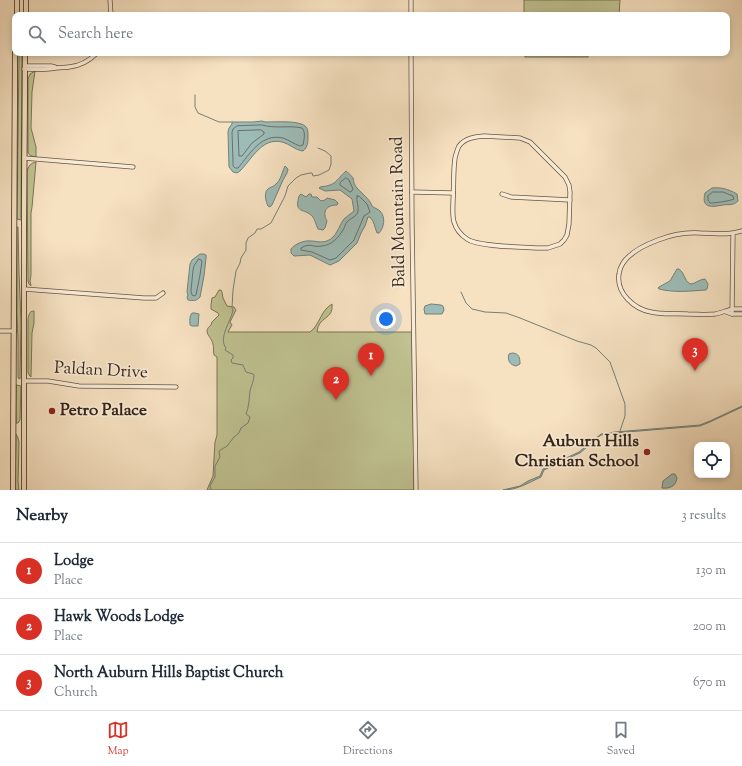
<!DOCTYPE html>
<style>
:root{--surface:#fff;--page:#f6f6f7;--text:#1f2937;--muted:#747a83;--line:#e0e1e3;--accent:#d93025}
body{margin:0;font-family:"Sorts Mill Goudy",serif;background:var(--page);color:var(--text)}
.controls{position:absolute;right:12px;bottom:12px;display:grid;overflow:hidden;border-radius:8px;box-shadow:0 2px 6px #0003}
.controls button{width:36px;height:36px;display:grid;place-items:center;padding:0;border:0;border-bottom:1px solid var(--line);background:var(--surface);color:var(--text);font:20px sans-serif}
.you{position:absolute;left:386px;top:319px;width:14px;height:14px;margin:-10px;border:3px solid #fff;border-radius:50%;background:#1a73e8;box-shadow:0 0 0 6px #1a73e833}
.badge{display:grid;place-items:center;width:26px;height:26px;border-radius:50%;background:var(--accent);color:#fff;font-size:13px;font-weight:700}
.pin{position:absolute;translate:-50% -33px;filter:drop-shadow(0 1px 2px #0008)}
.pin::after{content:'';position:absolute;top:21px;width:14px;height:12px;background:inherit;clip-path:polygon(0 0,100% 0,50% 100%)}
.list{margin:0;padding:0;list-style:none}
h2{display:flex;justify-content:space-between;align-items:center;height:52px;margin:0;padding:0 16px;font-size:17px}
h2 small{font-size:13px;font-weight:400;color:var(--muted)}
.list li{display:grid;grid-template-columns:26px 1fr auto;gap:12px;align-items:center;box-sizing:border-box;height:56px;padding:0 16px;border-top:1px solid var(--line)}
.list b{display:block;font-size:15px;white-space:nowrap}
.list p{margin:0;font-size:13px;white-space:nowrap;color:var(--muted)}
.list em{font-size:13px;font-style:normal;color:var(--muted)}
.icon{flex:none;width:22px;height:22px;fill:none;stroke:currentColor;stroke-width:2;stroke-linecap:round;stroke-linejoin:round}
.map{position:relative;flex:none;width:742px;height:490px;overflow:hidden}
.search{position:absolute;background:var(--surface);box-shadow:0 2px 6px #0003;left:12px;right:12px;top:12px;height:44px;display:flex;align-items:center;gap:10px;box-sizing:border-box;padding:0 14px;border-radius:8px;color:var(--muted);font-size:15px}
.sheet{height:220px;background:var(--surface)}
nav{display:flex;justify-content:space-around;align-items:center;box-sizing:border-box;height:56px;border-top:1px solid var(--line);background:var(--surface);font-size:11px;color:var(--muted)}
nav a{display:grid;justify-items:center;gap:2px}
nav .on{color:var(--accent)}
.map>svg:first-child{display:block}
.green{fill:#c0c291;stroke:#7c7456}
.water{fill:#9dbcb7;stroke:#748078}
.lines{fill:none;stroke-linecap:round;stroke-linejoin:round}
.shore{stroke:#6a7068;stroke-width:1}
.stream{stroke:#748078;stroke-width:1}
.minor-casing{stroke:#675444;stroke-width:5}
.major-casing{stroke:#37251a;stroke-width:6}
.minor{stroke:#f9ecd7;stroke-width:3.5}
.major{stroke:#f6e1c1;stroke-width:4.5}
.poi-dot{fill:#8f2418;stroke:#f9ecd7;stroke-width:1.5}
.labels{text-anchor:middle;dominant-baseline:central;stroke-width:3.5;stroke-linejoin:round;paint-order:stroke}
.street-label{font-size:17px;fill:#37251a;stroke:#f9ecd7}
.poi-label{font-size:17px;font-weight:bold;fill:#37251a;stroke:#f9ecd7;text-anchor:start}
</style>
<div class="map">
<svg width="742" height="490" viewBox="0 0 742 490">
<rect width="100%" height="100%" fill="#f6e1c1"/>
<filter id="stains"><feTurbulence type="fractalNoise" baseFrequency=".005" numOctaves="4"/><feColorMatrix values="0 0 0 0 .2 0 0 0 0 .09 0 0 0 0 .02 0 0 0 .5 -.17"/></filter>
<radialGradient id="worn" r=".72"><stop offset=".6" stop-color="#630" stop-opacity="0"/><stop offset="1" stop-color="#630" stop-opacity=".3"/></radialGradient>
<g class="green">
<path d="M524,0H620L619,15H524Z"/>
<path d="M19,53H22L21,220L17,219Z"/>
<rect x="525" y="53" width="63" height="4"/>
<path d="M35,71L32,92L31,128L36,147V157C32,156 29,156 28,152V79L30,74Z"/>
<path d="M36,162L32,207L31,213V275L30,281L31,286L29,284L28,281L27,172C28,166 31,163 36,162Z"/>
<path d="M17,227H18L19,272L21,322L20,379L18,378V341L17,315Z"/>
<path d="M219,290H221L222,292L223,298L227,306L234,307L236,310L230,322L232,325L229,330L228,332H310C320,325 320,311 332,304C334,320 318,316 317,332H412L414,490H207L213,476L215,442L217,435V357L214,355C213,351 214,347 213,344C211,336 202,332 211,325L212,322L219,315L218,313L211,309V305L212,298L215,297Z"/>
<path d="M34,311V323L32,333L31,377L29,375L28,372V319C29,315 29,311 34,311Z"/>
<path d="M16,385L21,386L20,420L18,423H16Z"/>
<path d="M16,434L18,438L19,442L18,481L19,490H15Z"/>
</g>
<g class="water">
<path d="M262,121L265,122C274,122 301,120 306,127C308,129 308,133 308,136C308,142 308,147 303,151C295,150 290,144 282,142C262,137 252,159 240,171L237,173L233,172L229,167L228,132L229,128L232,124V122H253Z"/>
<path d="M285,166L288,169L287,173L283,180L272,205L270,207L268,206C266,202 264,194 267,190C269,187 274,187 276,184C281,180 282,172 285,166Z"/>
<path d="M346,171C348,173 352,176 353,178C354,182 354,185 357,188C362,194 369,198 372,206C374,208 378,209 380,211C386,217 384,228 379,233H377C375,228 374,221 370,217H368L365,226L361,233L357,243L339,261L330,265L310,255L294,256L291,253V249C295,244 304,240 311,241C317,241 320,243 327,241C337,237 338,227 344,219C347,216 351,214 354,211L352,199L340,190L325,191L319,188L320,187C337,185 335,181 346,171Z"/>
<path d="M712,188C721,187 728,189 737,194L738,201C733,206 729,204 723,205C712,207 701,209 705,193Z"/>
<path d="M301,194L306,197L309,194H311L312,197H317L321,201L325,200L327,198L335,200L338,203L337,205C326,205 322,212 327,221L325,228L323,230L318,229C316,225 315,220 313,217C304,207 294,215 299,196Z"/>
<path d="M200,254H204L206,255V258L204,276L200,297C197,301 193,301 188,300L187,297L188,295L187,292L190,264L192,260Z"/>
<path d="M677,269H679C685,273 685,284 692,284C696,283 700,279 705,279L708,284L707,289L706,290C691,291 674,293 659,289L658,288L659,287L670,281Z"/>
<path d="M431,304L441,305L443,306L444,310L442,314H425L424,309L425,306Z"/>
<path d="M192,313H195L199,314L198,326H192L190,325C190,321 189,317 192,313Z"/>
<path d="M512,353C519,353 520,358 520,364L516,366C510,365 507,360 509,354Z"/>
<path d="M742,406V407L710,422L700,426L615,433L601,435L580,453L564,460L544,470L541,477C528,483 517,490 503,490L520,486L528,481L540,476L543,469L564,459L579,452L601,434L615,432L700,425L710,421Z"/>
<path d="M672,474H675L677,478C676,486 670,489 662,488L663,481Z"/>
</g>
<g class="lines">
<g class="shore">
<path d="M262,125C275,129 289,125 302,128C306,132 304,140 303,145L300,146C294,144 289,140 283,138C261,133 250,154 238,168H235L233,166V162L232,132L233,129L237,126Z"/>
<path d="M261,130L264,132V134L252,143L242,156H239L238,131Z"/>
<path d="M346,178L349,180L353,189L351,192H350L340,185V183Z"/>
<path d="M713,192H723L733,196L734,199C730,201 715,203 710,203L708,200V196Z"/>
<path d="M357,196H359L367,204L370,212L364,216L354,240L336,258L330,260L312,252L301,250V248C311,242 312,248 322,246C332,245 338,238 343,230C345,227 345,224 347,222C350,218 357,217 358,211C359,206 356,201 357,196Z"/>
<path d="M199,259L201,260L202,261L200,275L196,295L194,296L192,295L191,291L193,270L194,266Z"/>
</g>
<g class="stream">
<path d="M195,95V107L198,113L219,122H232"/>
<path d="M461,292L466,303L472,309L485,312L506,313L520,318L577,341L591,345L596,348L610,362L625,404V416L620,431"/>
<path d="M211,490L210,486L215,477V466L220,457L219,451L227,446L234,437L239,433L241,428L248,423L250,417L246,414C249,407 249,399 250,391C251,386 254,381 254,375L253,374L246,372L243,365L232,363L231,360L233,358V355L225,350L226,348C218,338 231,321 233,310L232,308L233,290L236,271L240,263L241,258L246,250V243L248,238L255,233L257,229H261L271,223L285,196L288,186L296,178L301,175L310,173H312L313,176L319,175L329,170L331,164V156L325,151L318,148"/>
</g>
<g class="minor-casing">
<g id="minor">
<path d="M110,0L111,15"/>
<path d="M411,15V0"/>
<path d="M411,53L412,222L416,490"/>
<path d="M25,66H51L55,67"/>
<path d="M24,69C35,69 46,70 56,68C60,67 65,68 69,67C80,66 89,61 97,53"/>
<path d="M484,136L520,138L530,142L565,177L569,185L570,192L569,224L567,235L564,240L560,244L548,248H539C523,247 478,247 467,239C461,235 456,229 454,222C452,215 453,208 453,201C454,187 453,172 455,158C456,154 457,150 459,146C465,138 474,137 484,136Z"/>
<path d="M24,158L133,167"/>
<path d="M412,192L453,193"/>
<path d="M502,194L511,197L570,200"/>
<path d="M742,231C726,236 716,233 700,233C685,232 671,235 658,240C642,246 621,256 619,274C616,293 634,309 651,312C663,315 676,313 688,314C697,314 706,315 715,314C721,313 727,310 733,309C736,309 739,309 742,309"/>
<path d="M24,289L144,298H156L163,293"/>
<path d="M726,312L732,314H742"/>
<path d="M732,314L733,234"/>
<path d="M0,331H14"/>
<path d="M25,381H48L79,386L176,387"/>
</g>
</g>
<g class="major-casing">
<g id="major">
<path d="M17,15V0"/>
<path d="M26,15V0"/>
<path d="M13,490L15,53"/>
<path d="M24,490V226L25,53"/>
</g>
</g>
<use href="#minor" class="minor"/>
<use href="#major" class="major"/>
</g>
<g class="poi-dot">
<circle cx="52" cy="411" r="4"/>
<circle cx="647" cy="452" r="4"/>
</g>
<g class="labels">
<g class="street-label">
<text transform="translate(399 212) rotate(-91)">Bald Mountain Road</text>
<text transform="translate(101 371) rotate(3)">Paldan Drive</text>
</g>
<g class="poi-label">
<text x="60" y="411">Petro Palace</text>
<text x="639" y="442" text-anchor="end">Auburn Hills<tspan x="639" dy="20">Christian School</tspan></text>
</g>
</g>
<rect width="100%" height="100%" filter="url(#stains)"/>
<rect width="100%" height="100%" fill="url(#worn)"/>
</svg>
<div class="controls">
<button><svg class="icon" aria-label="locate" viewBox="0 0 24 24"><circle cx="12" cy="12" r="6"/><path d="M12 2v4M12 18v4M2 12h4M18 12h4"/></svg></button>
</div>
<div class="you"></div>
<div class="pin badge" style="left:371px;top:376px">1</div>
<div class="pin badge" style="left:336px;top:400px">2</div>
<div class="pin badge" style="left:695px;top:371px">3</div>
<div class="search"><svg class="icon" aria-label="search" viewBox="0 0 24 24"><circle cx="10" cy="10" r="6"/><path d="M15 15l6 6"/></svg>Search here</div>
</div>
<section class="sheet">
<h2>Nearby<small>3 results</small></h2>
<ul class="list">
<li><span class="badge">1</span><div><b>Lodge</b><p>Place</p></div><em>130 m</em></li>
<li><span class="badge">2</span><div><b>Hawk Woods Lodge</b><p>Place</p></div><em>200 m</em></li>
<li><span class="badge">3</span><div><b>North Auburn Hills Baptist Church</b><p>Church</p></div><em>670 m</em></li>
</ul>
</section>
<nav>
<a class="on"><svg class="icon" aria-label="map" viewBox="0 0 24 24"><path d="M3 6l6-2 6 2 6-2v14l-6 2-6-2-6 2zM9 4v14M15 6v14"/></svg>Map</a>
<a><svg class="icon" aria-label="directions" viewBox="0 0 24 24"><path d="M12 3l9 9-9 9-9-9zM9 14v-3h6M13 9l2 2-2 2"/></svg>Directions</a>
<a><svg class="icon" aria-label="saved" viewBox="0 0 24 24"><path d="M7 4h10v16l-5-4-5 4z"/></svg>Saved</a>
</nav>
